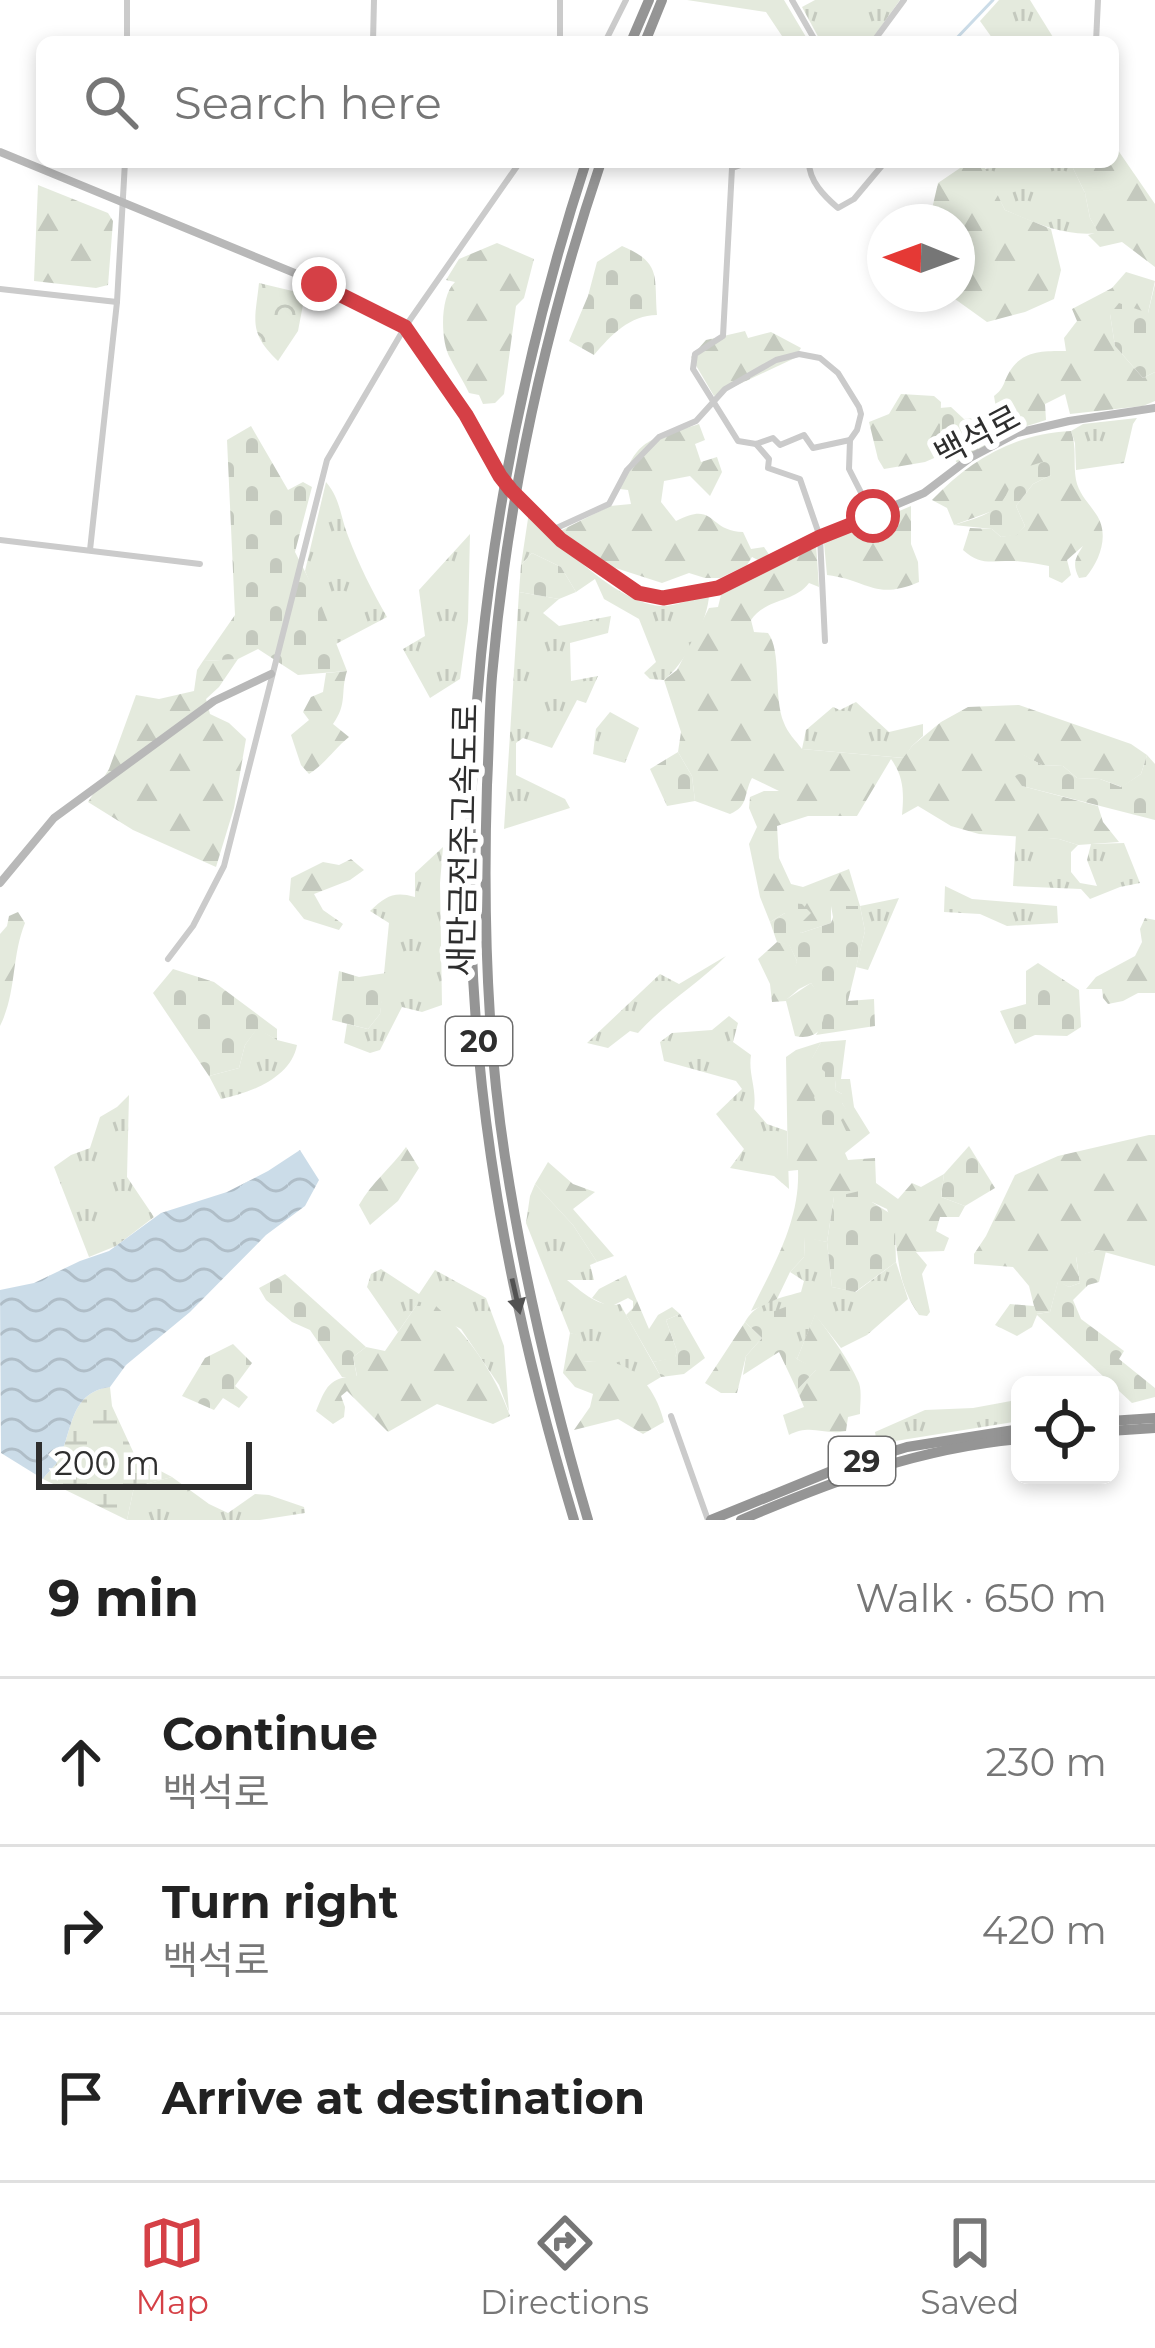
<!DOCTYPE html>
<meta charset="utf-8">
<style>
:root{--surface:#fff;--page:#f2f2f2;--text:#222;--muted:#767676;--line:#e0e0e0;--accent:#d54046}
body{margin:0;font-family:Montserrat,"Noto Sans KR",sans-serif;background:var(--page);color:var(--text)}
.controls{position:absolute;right:36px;bottom:36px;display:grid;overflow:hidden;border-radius:18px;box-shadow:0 6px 18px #0003}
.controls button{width:108px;height:108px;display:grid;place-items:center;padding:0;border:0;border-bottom:3px solid var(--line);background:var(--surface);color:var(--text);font:60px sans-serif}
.compass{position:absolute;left:867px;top:204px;width:108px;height:108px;border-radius:50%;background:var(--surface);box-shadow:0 6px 18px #0003;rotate:271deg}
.scale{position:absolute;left:36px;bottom:30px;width:216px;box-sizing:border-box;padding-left:12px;border:6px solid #2e2e2e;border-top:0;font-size:33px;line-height:42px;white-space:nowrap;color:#2e2e2e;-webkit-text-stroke:9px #fff;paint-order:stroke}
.stop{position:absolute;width:36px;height:36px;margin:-27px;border:9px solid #d54046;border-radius:50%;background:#fff}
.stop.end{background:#d54046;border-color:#fff;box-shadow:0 3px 12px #0008}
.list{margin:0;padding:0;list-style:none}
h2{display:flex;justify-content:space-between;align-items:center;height:156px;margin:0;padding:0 48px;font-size:51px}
h2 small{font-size:39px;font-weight:400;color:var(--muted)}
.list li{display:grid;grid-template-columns:78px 1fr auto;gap:36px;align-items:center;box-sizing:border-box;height:168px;padding:0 48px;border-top:3px solid var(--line)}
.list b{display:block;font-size:45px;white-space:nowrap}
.list p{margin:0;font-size:39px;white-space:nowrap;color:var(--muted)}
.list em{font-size:39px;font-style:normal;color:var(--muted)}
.icon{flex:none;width:66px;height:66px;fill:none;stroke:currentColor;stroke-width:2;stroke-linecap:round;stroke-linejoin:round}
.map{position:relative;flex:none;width:1155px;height:1520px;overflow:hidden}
.search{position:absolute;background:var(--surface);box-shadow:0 6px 18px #0003;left:36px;right:36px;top:36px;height:132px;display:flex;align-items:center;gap:30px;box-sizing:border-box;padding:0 42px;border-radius:18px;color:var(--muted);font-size:45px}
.sheet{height:660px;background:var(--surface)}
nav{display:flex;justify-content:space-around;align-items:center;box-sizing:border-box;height:168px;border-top:3px solid var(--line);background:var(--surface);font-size:33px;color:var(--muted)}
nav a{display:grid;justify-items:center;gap:6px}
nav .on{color:var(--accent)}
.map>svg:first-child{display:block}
.grass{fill:url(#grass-tufts)}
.forest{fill:url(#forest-firs)}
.wetland{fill:url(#wetland-marsh)}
.cemetery{fill:url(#cemetery-stones)}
.park{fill:url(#park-crowns)}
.water{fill:url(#water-waves)}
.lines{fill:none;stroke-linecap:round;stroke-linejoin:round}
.stream{stroke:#cbdce8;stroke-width:3}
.street{stroke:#cbcbcb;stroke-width:6}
.secondary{stroke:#b8b8b8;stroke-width:8}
.highway{stroke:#959595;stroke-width:10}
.oneway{fill:#525252}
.route{stroke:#d54046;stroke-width:15}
.labels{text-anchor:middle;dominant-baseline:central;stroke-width:12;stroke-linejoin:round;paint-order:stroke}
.shield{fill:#fff;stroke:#6d6d6d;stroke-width:3}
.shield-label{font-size:30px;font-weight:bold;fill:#2e2e2e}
.street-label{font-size:33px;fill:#2e2e2e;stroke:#fff}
</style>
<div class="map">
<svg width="1155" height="1520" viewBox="0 0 1155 1520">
<defs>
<pattern id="grass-tufts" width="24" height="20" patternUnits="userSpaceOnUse" patternTransform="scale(3)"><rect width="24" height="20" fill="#e4eadd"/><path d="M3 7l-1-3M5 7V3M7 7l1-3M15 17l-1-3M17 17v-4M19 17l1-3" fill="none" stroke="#c4c9be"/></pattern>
<pattern id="forest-firs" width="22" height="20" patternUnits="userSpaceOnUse" patternTransform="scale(3)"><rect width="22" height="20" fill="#e4eadd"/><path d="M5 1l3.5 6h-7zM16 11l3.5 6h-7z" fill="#c4c9be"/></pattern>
<pattern id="wetland-marsh" width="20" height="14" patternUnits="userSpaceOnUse" patternTransform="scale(3)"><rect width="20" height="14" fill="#e4eadd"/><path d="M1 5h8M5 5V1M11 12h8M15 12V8" fill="none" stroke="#c4c9be"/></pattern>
<pattern id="cemetery-stones" width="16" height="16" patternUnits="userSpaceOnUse" patternTransform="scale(3)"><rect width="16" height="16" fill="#e4eadd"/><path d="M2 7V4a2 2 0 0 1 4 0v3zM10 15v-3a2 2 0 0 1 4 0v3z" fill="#c4c9be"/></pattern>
<pattern id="park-crowns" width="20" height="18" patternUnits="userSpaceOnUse" patternTransform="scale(3)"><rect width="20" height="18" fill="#e4eadd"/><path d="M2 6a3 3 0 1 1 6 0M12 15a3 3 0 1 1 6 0" fill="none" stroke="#c4c9be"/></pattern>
<pattern id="water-waves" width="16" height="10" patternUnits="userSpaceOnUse" patternTransform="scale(3)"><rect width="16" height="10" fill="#cbdce8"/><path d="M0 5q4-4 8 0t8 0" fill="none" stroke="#afbdc7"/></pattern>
</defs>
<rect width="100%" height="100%" fill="#fff"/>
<g class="grass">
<path d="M687,0H784L809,42H786L766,12Z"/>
<path d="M815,0H900L870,42H821L802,7Z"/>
<path d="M999,0H1030L1056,42H995L980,21Z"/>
<path d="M1000,162H1070L1085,193L1090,218L1099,233C1065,237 1035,223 1005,210L984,169L998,167Z"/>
<path d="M1137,418L1133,424L1124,463L1076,470L1075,443L1071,431L1083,424Z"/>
<path d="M326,482C341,500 340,516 348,536C359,565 372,591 387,617L336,644L305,571Z"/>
<path d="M529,512C559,543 617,604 662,606C677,606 695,598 709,594C709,619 684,665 664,680L650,679L644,673L656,662L639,619L604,599L595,579L576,592L561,567L532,553L521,565Z"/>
<path d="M470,534L468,621L460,679L430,698L403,649L425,636L419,590Z"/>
<path d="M519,592L559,599L543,613L559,626L611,616L608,633L570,643L571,681L598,676L586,703L577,700L552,748L523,738L516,743V775L565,799L570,808L504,829Z"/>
<path d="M856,702L889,732L923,724V736L912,746L904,758L802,749L806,730L833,707L840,710Z"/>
<path d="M610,712L639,728L625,763L593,754L596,729Z"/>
<path d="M1016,835L1059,839L1078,845L1071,852V872L1080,883L1097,886L1087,860L1091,844L1124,843L1140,883L1120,887L1090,899L1081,889L1013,886Z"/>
<path d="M443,847L440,883L442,1005L422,1012L402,1007L380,1050L370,1053L344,1043L347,1024L368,1029L380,1014L389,923L370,911C386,896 394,891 415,897V873Z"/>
<path d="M945,886L972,899L1057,906L1058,923L1007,926L980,914L944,912Z"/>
<path d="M899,898L868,970L856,967L865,931L860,906Z"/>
<path d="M726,956C698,984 665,1003 638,1033L630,1031L608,1048L587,1043L660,974L679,984Z"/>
<path d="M729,1016L738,1023L733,1042L751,1055C748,1074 757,1088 754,1109L767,1124L787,1131L789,1189L774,1176L730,1168L744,1149L716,1114L742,1089L736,1081L664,1061L660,1042L672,1033L712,1030Z"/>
<path d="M257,1028L277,1040L297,1045C291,1078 250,1093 221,1099L209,1076L239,1068L245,1045Z"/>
<path d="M129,1095L127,1177L154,1217L116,1246L89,1257L54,1167L71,1155L90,1148L100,1117L117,1107Z"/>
<path d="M535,1184L573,1225L597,1262L590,1265L594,1280H567C582,1292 600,1309 620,1304L661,1377L646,1386C630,1363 609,1363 582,1361L580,1336L570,1333L526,1223L530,1196Z"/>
<path d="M805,1237L827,1242L832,1287L856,1292L896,1262L908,1299L867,1335L841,1348L815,1315L797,1359L745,1322C755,1302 781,1298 801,1292L804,1281L790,1272L804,1257Z"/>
<path d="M381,1269L419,1294L435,1270L486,1298L504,1346L509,1412L499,1385L461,1329L416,1306L398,1332L367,1287L371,1274Z"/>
<path d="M1011,1401L1014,1409H1020V1421L877,1444L875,1432L925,1410L973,1408Z"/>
<path d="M172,1477L209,1504L228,1513L255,1494L269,1495L304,1507L305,1513L260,1520H127L134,1487Z"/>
</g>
<g class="forest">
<path d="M1113,143L1155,204V267L1122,242L1100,247L1088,235L1098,232L1090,218L1085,193L1070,162H1113Z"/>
<path d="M969,162H984L985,169L1005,210L1051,229L1061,270L1054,299L1025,312L987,322L948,294H957V222H929L938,183Z"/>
<path d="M38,185L108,213L113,221L108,285L96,288L34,281Z"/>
<path d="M497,243L534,259L524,298L516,306L504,394L495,403L483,404L479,395L469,393C463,380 456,370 450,358C440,340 440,296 455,282L446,280L459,259Z"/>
<path d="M1126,272L1155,281L1148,313L1110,314L1115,346L1143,378L1155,372V401L1143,406L1070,414L1065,394L1045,404L1046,420L1014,430L1005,418L998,420L994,396C1005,388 1003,382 1010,371C1023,350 1044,351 1066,351L1064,338L1077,321L1072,309L1112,288Z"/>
<path d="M745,331L748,338L771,332L801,348L795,358L714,396L691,357L706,340Z"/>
<path d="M901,394L934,396L941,402L940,437L948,452L925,462L884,469L878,459L869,422L889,414Z"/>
<path d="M699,424L705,440L695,444L701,462L717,457L722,472L710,496L690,476L664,481L661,502L676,521C716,500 707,531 743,532L751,549L764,547L770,556L758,560L752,557L747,565L720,578H705L689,573L662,583L594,561L558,532L610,506L631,504L628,490L620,489C636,436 651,440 699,424Z"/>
<path d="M1071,431C1077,447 1073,463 1076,480C1079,494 1088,502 1096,514C1110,534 1100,560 1086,577L1079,578C1072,564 1075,558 1083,546L1067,560L1071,575L1062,583L1049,577V566C1038,564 1026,562 1015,561C993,560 982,567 963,550L970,528L992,529L1001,537L1017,534L1025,526L1016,506L1033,484L1051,475L1011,488L998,509L954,525L947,508L932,500C971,459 1014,434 1071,431Z"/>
<path d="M911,506V544L918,562L919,582C874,601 869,580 827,575L824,543Z"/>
<path d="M816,544L819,587L809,583C794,603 766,598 751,620L754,632L768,633C782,651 773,697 784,723C787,732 796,741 802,749L903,758L912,746L941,722L968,707L1019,705L1131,744L1147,755L1141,774L1122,787L1100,779L1077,778L1063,766L1042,765L1017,752L1022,786L1098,806L1103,822L1119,842L1078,845L1059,839L979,834L951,826L918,806L902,815C904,793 904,777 891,759L857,816H808L777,826L779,858L791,884L803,887L849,869L860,906H831V923L801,933L785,913L770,922L760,897L749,844L757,827L749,808L750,797L764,791H779L752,778C743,795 749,806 730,814L695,801L692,776L678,752L681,732L664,680L677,670L709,608L718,607L722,591L783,557Z"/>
<path d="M238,659L219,687L206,699L210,714L229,723L246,739L234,808L216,867L133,830L88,802L109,769L136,695L159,699L194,691L197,670L203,661Z"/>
<path d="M347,671C340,693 348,703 333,724L349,737C334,749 325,764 309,774L301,765L291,735L309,720L303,712L311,697L323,692L326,673Z"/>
<path d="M351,859L364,870L350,880L314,894L323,910L343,924L339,930L304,919L289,900L291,878L323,862L339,865Z"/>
<path d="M18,912L25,923C11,958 17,992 0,1026V934L7,926L9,916Z"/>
<path d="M1145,918L1155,920V993H1138L1123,1001L1108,1004L1103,998L1102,989H1086L1096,977L1135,956L1142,942L1140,929Z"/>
<path d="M777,942L789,944L797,961L787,999L811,983C815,989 821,995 823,1002C831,1024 818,1041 795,1036L786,1001L772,1002L770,984L758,959Z"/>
<path d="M821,1042L812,1059L825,1072V1083L841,1119L848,1113L842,1103V1094L835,1090L836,1079H850L854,1107L870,1133L845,1153L848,1160L875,1158L876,1183L898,1199L912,1183L921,1187L944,1174L941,1197L965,1206L959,1217H940L936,1231L949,1238L944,1251L916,1252L927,1265L922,1274L930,1312L927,1316L919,1315C891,1274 903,1250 887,1209L872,1202L834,1197L827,1242L805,1238L804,1257L790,1272L777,1299L751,1311C773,1266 800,1222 798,1170L788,1171L786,1057L796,1050Z"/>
<path d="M1149,1135H1155V1266L1097,1250L1076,1257L1080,1283L1069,1287L1058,1282L1050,1312L1036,1314L1029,1286L1013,1267L974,1264V1254L986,1236L1015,1175L1058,1156Z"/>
<path d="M406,1147L419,1168L398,1201L370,1225L359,1205C372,1182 392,1167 406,1147Z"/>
<path d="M548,1162L573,1184L595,1192L573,1209L614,1256L597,1262L573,1225L535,1184Z"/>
<path d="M626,1275L649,1329L658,1315L672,1307L680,1314L666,1320L677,1351L675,1358L653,1362L626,1315L633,1308V1301L628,1298L610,1307L592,1298L599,1289Z"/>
<path d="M416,1306H436C469,1337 495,1373 510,1416L493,1424L437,1404L388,1432L347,1391L341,1396L345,1407L344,1417L333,1424L316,1411C326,1387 329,1377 357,1376L353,1357L366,1347L385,1351Z"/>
<path d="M815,1314C831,1336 848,1358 859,1383C862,1392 860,1404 860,1414L848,1417L846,1431C824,1436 812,1423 789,1435L783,1415L804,1407L797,1390L816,1370L797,1359Z"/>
<path d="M745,1322L762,1338L746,1356L737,1393H721L705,1383Z"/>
<path d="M570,1333L580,1335L583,1361C592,1362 604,1361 614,1363C642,1369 658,1397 664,1422L643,1434L618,1419L574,1430L590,1407L593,1394L575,1387L563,1373Z"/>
</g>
<path class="wetland" d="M110,1387L112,1406L136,1458L172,1477L134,1487L127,1520L43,1479C44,1477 55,1465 56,1464C74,1434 67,1393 110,1387Z"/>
<g class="cemetery">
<path d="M622,246C662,263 654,276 657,315C630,315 611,335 594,355L569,341L588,296L597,262Z"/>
<path d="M1155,284V372L1143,378L1115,346L1110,314L1119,303L1148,313Z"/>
<path d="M951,407L964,419L986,417L993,421L1005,418L1014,430L957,463L940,437V408Z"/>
<path d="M251,426L288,490L303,482L312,487L295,552L318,597L347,671L298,675L258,649L238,659L203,661L235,615L227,440Z"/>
<path d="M1052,459L1061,463L1051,475L1033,484L1016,506L1025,526L1017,535L1001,537L992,529L954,525C990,514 1006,511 1014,471Z"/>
<path d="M532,553L561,567L576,592L559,599L519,592L521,565Z"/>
<path d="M1017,751L1042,765L1063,766L1077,778L1100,779L1121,787L1141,774L1147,755L1155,764V820L1022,786L1012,772Z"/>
<path d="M678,752L692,776L695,801L667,806L650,769Z"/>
<path d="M792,903L802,904L811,913L798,926L801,933L831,923L833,917L831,906H860L865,931L848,1001L874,999L875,1026L816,1035C830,1012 824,1004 811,983L799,989L786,1000L783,985L790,979L797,961L789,945L777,942L770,922L785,913Z"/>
<path d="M1038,963L1079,990L1081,1027L1067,1036L1035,1035L1015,1044L1000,1011L1026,1004V971Z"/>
<path d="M173,969L214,982L277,1029V1040L257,1029L245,1045L239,1068L209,1076L153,993Z"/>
<path d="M339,971L359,977L386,973L380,1014L368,1029L332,1020Z"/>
<path d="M846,1040L841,1079L836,1080L835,1090L842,1094V1103L849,1113L841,1120L847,1133L832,1147L828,1143L814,1097L825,1083V1072L811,1060L821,1042Z"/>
<path d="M969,1146L995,1188L965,1206L941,1197L944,1174Z"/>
<path d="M868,1189L872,1202L899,1219L895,1231L896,1262L855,1292L832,1287L827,1242L834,1197Z"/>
<path d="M1097,1250L1106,1251L1099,1282L1088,1285L1073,1300L1081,1319L1124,1351L1119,1359L1155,1388V1397L1132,1403L1037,1315L1032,1327L1017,1336L995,1325L1010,1304L1034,1306L1037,1314L1050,1312L1058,1281L1069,1287L1080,1283L1076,1256Z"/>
<path d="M285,1274L366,1347L353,1357L357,1377H342L310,1330L292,1322L266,1300L259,1288Z"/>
<path d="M788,1306L789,1334L785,1348L797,1359L817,1369L797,1390L779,1352L743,1375L746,1356L762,1338L745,1322Z"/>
<path d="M680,1314L705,1358L684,1374L661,1377L653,1362L675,1357L677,1351L666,1320Z"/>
<path d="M233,1344L252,1363L235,1386L248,1397L239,1408L223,1398L214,1410L182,1396L205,1358Z"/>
</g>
<path class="park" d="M259,283L305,294L298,331L278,361C248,332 255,321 259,283Z"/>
<path class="water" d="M300,1150L319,1180L305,1206L266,1235L190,1312L126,1365L110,1387C67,1393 74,1434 56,1464C55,1465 44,1477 43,1479L1,1453L0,1290L34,1283L80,1261L109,1251L161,1213L227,1192L268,1171Z"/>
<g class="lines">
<path class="stream" d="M953,42L993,0"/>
<g class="street">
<path d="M792,0L816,42"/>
<path d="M127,42V0"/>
<path d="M373,42L374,0"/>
<path d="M560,42V0"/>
<path d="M605,42L626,0"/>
<path d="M873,42L904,0"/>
<path d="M1096,42L1098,0"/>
<path d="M750,162L732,168L723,336L695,354L693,369L738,441L756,444L773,438L780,445L804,435L813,448L850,440"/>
<path d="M772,162H776"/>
<path d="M809,162C809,181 824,196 838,208L854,199L885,162"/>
<path d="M0,289L117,302"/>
<path d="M756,444L769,459L768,468L800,479L820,537L825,641"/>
<path d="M550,531L609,504L627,470L659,437L696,421L725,389L776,360L799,354L820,358L838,373L859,407L861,414L857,430L850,440L849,469L873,516"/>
<path d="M0,540L200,564"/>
<path d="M90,550L117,302L125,162"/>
<path d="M168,959L193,926L224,866L327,460L405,327L520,162"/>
<path d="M671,1416L708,1520"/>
</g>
<g class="secondary">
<path d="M0,152L319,283L405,327L467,415L500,476L511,490L561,540L638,594L663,599L718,588L820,537L924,493L970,458L1017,433L1069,421L1155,408"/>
<path d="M0,883L54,818L214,701L271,674"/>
</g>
<g class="highway">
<path d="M631,42L649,0"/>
<path d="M645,42L662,0"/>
<path d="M1110,1421L1155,1418"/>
<path d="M1110,1431L1155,1428"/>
<path d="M574,1520C538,1401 509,1281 491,1157C442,824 482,481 586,162"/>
<path d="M588,1520C553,1401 524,1280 505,1157C486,1034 483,910 487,785C489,749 489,713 492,676C507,501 545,328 601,162"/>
<path d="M711,1520L839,1468L907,1447L1020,1429"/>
<path d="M741,1520C833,1481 919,1448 1020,1439"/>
</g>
</g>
<defs><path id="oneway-solid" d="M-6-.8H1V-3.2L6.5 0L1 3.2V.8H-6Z" transform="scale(3)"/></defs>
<use class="oneway" href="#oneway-solid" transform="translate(516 1296) rotate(77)"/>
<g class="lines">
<path class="route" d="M319,284L405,327L466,415L500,476L511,490L561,540L638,593L663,598L718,588L820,537L873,516"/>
</g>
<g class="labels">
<g class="shield">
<rect x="446" y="1017" width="66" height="48" rx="9"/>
<rect x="829" y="1437" width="66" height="48" rx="9"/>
</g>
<g class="shield-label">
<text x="479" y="1041">20</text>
<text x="862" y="1461">29</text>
</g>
<g class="street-label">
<text transform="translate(977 435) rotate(-28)">백석로</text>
<text transform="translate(463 840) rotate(-89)">새만금전주고속도로</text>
</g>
</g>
</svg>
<div class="controls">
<button><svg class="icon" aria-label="locate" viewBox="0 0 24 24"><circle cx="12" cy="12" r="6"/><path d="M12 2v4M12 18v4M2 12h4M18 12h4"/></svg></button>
</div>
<svg class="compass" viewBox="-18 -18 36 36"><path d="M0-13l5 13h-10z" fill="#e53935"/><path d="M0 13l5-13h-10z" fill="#767676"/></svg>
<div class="scale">200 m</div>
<div class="stop" style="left:873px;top:516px"></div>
<div class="stop end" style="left:319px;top:284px"></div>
<div class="search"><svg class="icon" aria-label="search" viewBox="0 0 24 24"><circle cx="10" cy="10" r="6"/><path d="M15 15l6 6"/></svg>Search here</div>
</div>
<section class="sheet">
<h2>9 min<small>Walk · 650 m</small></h2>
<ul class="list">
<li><svg class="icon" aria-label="ahead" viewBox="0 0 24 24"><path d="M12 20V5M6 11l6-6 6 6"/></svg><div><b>Continue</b><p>백석로</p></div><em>230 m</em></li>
<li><svg class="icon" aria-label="right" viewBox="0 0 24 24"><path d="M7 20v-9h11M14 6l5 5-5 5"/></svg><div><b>Turn right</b><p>백석로</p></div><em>420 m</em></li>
<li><svg class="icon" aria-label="arrive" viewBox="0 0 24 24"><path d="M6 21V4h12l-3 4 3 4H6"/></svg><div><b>Arrive at destination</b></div></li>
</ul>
</section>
<nav>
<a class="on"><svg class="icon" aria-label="map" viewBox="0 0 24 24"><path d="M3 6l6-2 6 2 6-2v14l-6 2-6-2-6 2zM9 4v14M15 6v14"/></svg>Map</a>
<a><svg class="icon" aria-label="directions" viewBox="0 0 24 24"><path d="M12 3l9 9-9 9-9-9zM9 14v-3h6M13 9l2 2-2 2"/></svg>Directions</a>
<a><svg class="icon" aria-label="saved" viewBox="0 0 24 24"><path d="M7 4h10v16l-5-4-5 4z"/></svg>Saved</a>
</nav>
